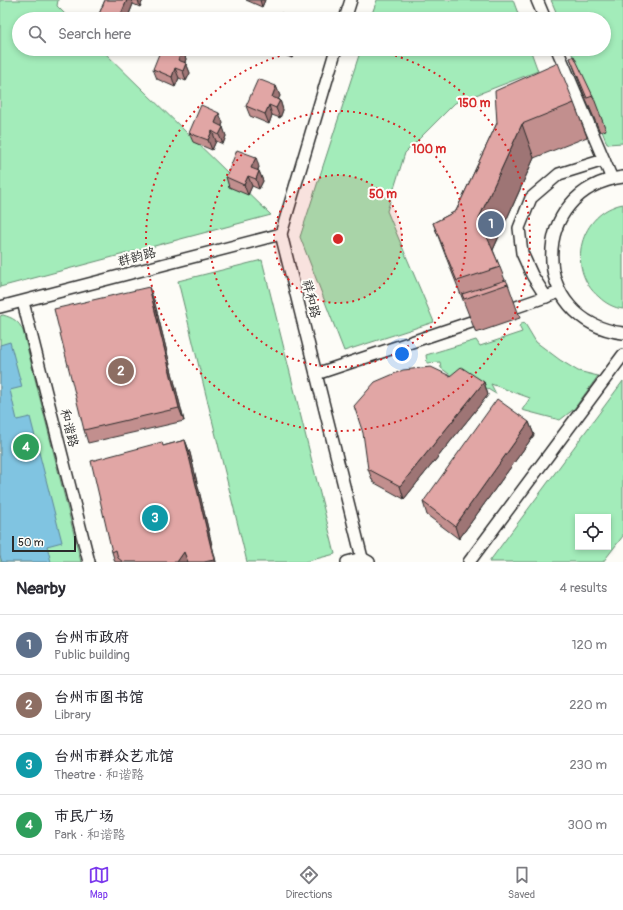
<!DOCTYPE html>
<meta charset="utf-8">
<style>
:root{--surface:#fff;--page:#f2f2f3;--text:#2b2b33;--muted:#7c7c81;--line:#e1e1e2;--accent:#7c3aed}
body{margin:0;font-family:Pangolin,"LXGW WenKai TC",sans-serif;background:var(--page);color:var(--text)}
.controls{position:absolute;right:12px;bottom:12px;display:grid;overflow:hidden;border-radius:0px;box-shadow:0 2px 6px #0003}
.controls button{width:36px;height:36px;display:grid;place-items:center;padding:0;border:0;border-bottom:1px solid var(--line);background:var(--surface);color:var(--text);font:20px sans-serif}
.scale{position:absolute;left:12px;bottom:10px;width:64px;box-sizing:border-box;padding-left:4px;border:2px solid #2b2b2b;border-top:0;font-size:11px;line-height:14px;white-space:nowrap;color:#2b2b2b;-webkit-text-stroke:3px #fdfcf7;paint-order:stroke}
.you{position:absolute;left:402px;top:354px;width:14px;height:14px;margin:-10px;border:3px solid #fff;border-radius:50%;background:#1a73e8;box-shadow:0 0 0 6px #1a73e833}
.badge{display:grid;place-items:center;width:26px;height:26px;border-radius:50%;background:var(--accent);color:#fff;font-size:13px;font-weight:700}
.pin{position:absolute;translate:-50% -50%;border:2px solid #fff;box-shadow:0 1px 4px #0006}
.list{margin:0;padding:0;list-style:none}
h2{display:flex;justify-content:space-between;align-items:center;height:52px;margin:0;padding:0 16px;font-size:17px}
h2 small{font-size:13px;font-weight:400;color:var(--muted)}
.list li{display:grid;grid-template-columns:26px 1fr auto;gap:12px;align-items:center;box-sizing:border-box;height:60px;padding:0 16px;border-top:1px solid var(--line)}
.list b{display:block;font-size:15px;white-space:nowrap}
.list p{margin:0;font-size:13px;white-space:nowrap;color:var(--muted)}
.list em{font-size:13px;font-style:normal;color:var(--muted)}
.icon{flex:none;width:22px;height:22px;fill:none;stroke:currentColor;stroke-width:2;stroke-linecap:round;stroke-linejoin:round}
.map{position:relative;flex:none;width:623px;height:562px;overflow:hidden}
.search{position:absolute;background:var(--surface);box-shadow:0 2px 6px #0003;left:12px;right:12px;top:12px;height:44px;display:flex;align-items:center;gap:10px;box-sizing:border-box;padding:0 14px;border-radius:22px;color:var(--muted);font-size:15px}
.sheet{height:292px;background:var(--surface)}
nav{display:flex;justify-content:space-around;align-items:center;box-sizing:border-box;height:56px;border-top:1px solid var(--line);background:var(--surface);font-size:11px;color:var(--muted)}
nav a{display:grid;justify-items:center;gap:2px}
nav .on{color:var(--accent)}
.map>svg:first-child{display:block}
.green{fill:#a3ecba;stroke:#678c72;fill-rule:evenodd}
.water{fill:#80c4e1;stroke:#5e8798}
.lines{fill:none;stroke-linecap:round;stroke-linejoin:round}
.minor-casing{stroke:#2b2b2b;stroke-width:14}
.minor{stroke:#fdfcf7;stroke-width:11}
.wall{fill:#c28f8e;stroke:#2b2b2b}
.shaded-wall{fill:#9e7474;stroke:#2b2b2b}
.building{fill:#e1a6a5;stroke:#2b2b2b}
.ring{fill:none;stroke:#d62828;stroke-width:2;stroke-dasharray:2 4}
.labels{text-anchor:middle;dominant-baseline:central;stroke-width:4;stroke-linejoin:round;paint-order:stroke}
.street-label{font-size:13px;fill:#2b2b2b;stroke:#fdfcf7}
.centre{fill:#d62828;stroke:#fdfcf7;stroke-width:2}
.ring-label{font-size:12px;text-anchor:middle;font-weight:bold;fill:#d62828;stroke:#fdfcf7;stroke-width:4;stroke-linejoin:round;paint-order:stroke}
</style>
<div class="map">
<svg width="623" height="562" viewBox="0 0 623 562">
<rect width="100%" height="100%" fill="#fdfcf7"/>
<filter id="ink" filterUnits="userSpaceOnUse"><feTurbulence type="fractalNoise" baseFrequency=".025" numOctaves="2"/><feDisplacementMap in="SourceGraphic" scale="8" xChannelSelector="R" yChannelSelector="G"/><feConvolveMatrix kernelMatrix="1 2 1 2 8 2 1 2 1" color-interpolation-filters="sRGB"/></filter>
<g filter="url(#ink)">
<g class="green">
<path d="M0,0H58L57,6L70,19H19V49H101L271,215L0,287Z"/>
<path d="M377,0H513L520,19H370Z"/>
<path d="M551,0H623V143L607,144L570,49H604V19H559Z"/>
<path d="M361,49H530L538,71L455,103L405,153L387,211L434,322L344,351L300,237Z"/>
<path d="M623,204V309C614,308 605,303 599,297C565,269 580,212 623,204Z"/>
<path d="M262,260L335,554L304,562H247L178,281Z"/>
<path d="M3,315C13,318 19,321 23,331L81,562H0V316Z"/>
<path d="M524,322L536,342L560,360L578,371L598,376L574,409L560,420L522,410L530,398L491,384L496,394L464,375L457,380L441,368L440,362L427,363L426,355L476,340L480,346L522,332L519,326Z"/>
<path d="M623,381V536L603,562H489ZM578,517H608V547H578Z"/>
</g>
<path class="water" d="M10,342L22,387L10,390L17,420L30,417L62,542L47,546L51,562H2L0,556V345Z"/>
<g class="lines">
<g class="minor-casing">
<g id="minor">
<path d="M537,0L545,19"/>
<path d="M345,19L351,0"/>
<path d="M336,49L281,234L362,558"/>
<path d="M557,49L612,179"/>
<path d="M623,177C528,190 528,321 623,333"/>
<path d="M546,297L532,275L522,253L519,228L531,198L559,174L604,160"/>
<path d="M23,302L89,562"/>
<path d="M0,307L281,234"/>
<path d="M502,312L560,292"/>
<path d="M316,374L486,317"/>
<path d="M347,562L362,558L369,562"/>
<path d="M469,562L623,355"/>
</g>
</g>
<use href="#minor" class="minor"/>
</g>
<g class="wall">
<path d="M105,0H143L140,7L133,4L128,17L129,19H97Z"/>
<path d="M246,0H265L262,7Z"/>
<path d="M273,49H296L292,58L273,50Z"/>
<path d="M296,49H304L303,52Z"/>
<path d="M183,50L186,59L185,62L186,63L190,73L186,81L179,78L175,87L157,79L153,69Z"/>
<path d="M570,58L593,96L606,130L600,132L583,92Z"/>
<path d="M276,86L280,96L278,99L280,100L283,110L280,118L272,115L269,124L250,116L246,106Z"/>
<path d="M574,103L587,137L534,158L493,250L505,280L508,284L520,318L476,333L446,257L433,223L456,211L497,123Z"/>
<path d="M223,123L222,126L226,136L223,144L216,141L212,150L193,142L189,133Z"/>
<path d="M259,167L258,170L259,171L263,181L259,189L252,186L248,195L229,187L226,177Z"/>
<path d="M154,300L184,421L88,443L84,430Z"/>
<path d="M450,376L484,382L488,395L404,499L373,482L368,469Z"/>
<path d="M529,422L534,435L459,539L427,515L423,502Z"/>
<path d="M185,440L190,453L216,562H115L112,552L163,446Z"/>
</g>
<g class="shaded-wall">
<path d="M127,0H132L133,4L127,19L121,14Z"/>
<path d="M138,0H143L140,7Z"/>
<path d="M260,0H265L262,7Z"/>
<path d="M289,49H296L292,58Z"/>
<path d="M183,50L186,59L182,70L178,60Z"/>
<path d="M186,63L190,73L186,81L183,71Z"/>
<path d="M175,68L179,78L175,87L172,77Z"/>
<path d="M276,86L280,96L275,106L272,97Z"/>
<path d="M280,100L283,110L280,118L276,108Z"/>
<path d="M269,105L272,115L269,124L265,114Z"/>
<path d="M219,113L223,123L219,133L215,123Z"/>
<path d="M522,124L534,158L492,252L479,218Z"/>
<path d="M223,127L226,136L223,144L219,135Z"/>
<path d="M212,131L216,141L212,150L208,140Z"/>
<path d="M256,157L259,167L255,177L251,168Z"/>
<path d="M259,171L263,181L259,189L256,179Z"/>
<path d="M248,176L252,186L248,195L244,185Z"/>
<path d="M149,287L154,300L184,421L179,408Z"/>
<path d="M484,382L488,395L404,499L400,486Z"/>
<path d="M529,422L534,435L459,539L455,526Z"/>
<path d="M185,440L190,453L216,562H215L214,560Z"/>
<path d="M184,552L188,562H177Z"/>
</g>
<g class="building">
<path d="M105,0H127L121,14L128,17V19H97Z"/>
<path d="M281,13L295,19H279Z"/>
<path d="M161,49H181L183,50L178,60L186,63L183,71L175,68L172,77L153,69Z"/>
<path d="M574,56L593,96L587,98L570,58Z"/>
<path d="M558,63L574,103L522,124L479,218L500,267L457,281L433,223L456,211L497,123L495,91Z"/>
<path d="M258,79L276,86L272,97L280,100L276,108L269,105L265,114L246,106Z"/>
<path d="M201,105L219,113L215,123L223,127L219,135L212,131L208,140L189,133Z"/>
<path d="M237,150L256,157L251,168L259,171L256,179L248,176L244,185L226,177Z"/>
<path d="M506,280L508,284L464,299L462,294Z"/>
<path d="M149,287L179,408L84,430L54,309Z"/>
<path d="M431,367L450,376L461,367L484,382L400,486L368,469L363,433L354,406L375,382L403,370Z"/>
<path d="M497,399L529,422L455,526L423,502Z"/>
<path d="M185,440L214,560L204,562H188L184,552L177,562H123L118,558L116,550L112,552L91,461L162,442L163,446Z"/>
</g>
</g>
<circle cx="338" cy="239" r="64" fill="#d62828" fill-opacity=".12"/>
<g class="ring">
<circle cx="338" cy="239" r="64"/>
<circle cx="338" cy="239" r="128"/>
<path d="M366 49A192 192 0 1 1 310 49"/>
</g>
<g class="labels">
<g class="street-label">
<text transform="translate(137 257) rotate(-15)">群韵路</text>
<text transform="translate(311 299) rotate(76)">祥和路</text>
<text transform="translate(69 428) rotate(76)">和谐路</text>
</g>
</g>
<circle cx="338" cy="239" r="6" class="centre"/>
<g class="ring-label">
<text x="474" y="107">150 m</text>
<text x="429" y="153">100 m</text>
<text x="383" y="198">50 m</text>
</g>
</svg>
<div class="controls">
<button><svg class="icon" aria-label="locate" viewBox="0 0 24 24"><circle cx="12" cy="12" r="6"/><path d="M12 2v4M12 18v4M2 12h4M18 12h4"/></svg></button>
</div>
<div class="scale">50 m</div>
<div class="you"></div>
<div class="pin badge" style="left:491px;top:224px;background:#5c6f8a">1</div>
<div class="pin badge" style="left:121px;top:371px;background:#8d6e63">2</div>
<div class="pin badge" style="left:155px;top:518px;background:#0f9aa8">3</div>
<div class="pin badge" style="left:26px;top:447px;background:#2e9e5b">4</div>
<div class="search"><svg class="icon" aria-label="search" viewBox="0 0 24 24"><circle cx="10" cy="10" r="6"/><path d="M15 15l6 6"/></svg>Search here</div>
</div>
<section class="sheet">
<h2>Nearby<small>4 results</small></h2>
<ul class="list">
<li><span class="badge" style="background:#5c6f8a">1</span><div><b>台州市政府</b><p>Public building</p></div><em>120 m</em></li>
<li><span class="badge" style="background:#8d6e63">2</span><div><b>台州市图书馆</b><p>Library</p></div><em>220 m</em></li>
<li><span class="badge" style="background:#0f9aa8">3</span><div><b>台州市群众艺术馆</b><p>Theatre · 和谐路</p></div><em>230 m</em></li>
<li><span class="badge" style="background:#2e9e5b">4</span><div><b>市民广场</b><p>Park · 和谐路</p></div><em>300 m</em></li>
</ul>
</section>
<nav>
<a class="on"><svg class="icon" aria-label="map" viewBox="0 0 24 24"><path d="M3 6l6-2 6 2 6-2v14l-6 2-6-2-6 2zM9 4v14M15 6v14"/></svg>Map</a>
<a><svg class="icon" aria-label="directions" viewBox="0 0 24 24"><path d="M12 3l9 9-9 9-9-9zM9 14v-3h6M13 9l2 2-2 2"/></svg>Directions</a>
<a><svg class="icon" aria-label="saved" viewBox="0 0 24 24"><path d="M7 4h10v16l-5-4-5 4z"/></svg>Saved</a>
</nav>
